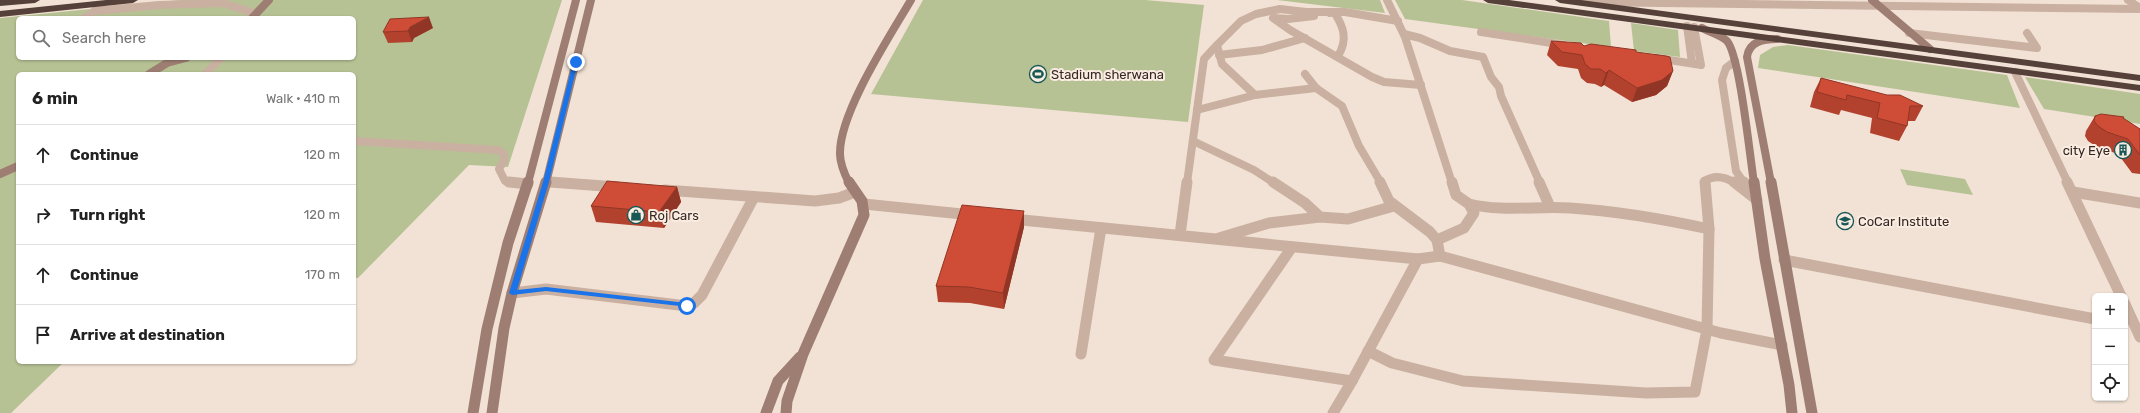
<!DOCTYPE html>
<meta charset="utf-8">
<style>
:root{--surface:#fff;--page:#f2f2f2;--text:#222;--muted:#767676;--line:#e0e0e0}
body{margin:0;font-family:Rubik,sans-serif;background:var(--page);color:var(--text)}
.controls{position:absolute;right:12px;bottom:12px;display:grid;overflow:hidden;border-radius:6px;box-shadow:0 1px 3px #0004}
.controls button{width:36px;height:36px;display:grid;place-items:center;padding:0;border:0;border-bottom:1px solid var(--line);background:var(--surface);color:var(--text);font:20px sans-serif}
.stop{position:absolute;width:12px;height:12px;margin:-9px;border:3px solid #1a73e8;border-radius:50%;background:#fff}
.stop.end{background:#1a73e8;border-color:#fff;box-shadow:0 1px 4px #0008}
.list{margin:0;padding:0;list-style:none}
h2{display:flex;justify-content:space-between;align-items:center;height:52px;margin:0;padding:0 16px;font-size:17px}
h2 small{font-size:13px;font-weight:400;color:var(--muted)}
.list li{display:grid;grid-template-columns:26px 1fr auto;gap:12px;align-items:center;box-sizing:border-box;height:60px;padding:0 16px;border-top:1px solid var(--line)}
.list b{display:block;font-size:15px;white-space:nowrap}
.list em{font-size:13px;font-style:normal;color:var(--muted)}
.icon{flex:none;width:22px;height:22px;fill:none;stroke:currentColor;stroke-width:2;stroke-linecap:round;stroke-linejoin:round}
.map{position:relative;flex:none;width:2140px;height:413px;overflow:hidden}
.search{position:absolute;background:var(--surface);box-shadow:0 1px 3px #0004;left:16px;top:16px;width:340px;height:44px;display:flex;align-items:center;gap:10px;box-sizing:border-box;padding:0 14px;border-radius:6px;color:var(--muted);font-size:15px}
.panel{position:absolute;background:var(--surface);box-shadow:0 1px 3px #0004;left:16px;top:72px;width:340px;height:292px;border-radius:6px}
.map>svg:first-child{display:block}
.green{fill:#b6c294;fill-rule:evenodd}
.lines{fill:none;stroke-linecap:round;stroke-linejoin:round}
.street-far1{stroke:#cab0a0;stroke-width:8}
.street{stroke:#cab0a0;stroke-width:11}
.secondary-far1{stroke:#9e7e72;stroke-width:8}
.secondary{stroke:#9e7e72;stroke-width:11}
.highway{fill:#56403a;fill-rule:evenodd}
.wall{fill:#b2422e}
.shaded-wall{fill:#913626}
.building{fill:#cf4d36;stroke:#913626}
.route{fill:#1a73e8}
.labels{text-anchor:middle;dominant-baseline:central;stroke-width:4;stroke-linejoin:round;paint-order:stroke}
.poi-label{font-size:13px;fill:#342824;stroke:#faece1;text-anchor:start}
</style>
<div class="map">
<svg width="2140" height="413" viewBox="0 0 2140 413">
<rect width="100%" height="100%" fill="#f2e2d5"/>
<g class="green">
<path d="M180,0H562L508,167L469,165L358,278H354V74H18V362H64L11,413H0V18ZM18,18H354V58H18Z"/>
<path d="M923,0H1145L1204,5L1188,122L871,94Z"/>
<path d="M1277,0H1380L1385,13Z"/>
<path d="M1395,0H1462L1609,21L1611,47L1405,19Z"/>
<path d="M1631,23L1678,30L1680,57L1634,51Z"/>
<path d="M1788,45L2007,75L2020,108L1758,68L1760,55L1773,47Z"/>
<path d="M2025,77L2140,94V124L2044,109Z"/>
<path d="M1900,169L1965,179L1973,195L1907,185Z"/>
</g>
<g class="lines">
<g class="street-far1">
<path d="M1387,0L1405,37L1452,183"/>
<path d="M2128,0L2140,8"/>
<path d="M1582,2L2140,9"/>
<path d="M95,11L159,5L223,3L256,14"/>
<path d="M1330,13L1334,12C1344,27 1348,40 1338,56"/>
<path d="M84,18L99,8"/>
<path d="M1273,18L1290,30L1372,77L1384,82L1421,85"/>
<path d="M1274,18L1288,19L1314,16"/>
<path d="M1687,26L1692,63"/>
<path d="M1481,32L1564,45"/>
<path d="M1909,33L2037,48L2027,33"/>
<path d="M1404,34L1420,38L1450,51L1483,57L1491,77L1499,87L1501,96L1540,183"/>
<path d="M1219,55L1262,50L1305,38"/>
<path d="M1657,58L1701,65L1694,27"/>
<path d="M1735,61L1726,68L1722,80L1736,171L1744,183"/>
<path d="M2015,72L2068,183"/>
<path d="M205,74L221,58"/>
<path d="M1305,74L1316,88L1342,106L1359,146L1381,183"/>
<path d="M1316,88L1255,95L1222,64L1217,45L1241,21L1256,14L1280,9L1306,12H1345L1398,21"/>
<path d="M1197,110L1255,95"/>
<path d="M354,141L498,150L504,154V161L499,169L505,181L513,183"/>
<path d="M1193,141L1254,170L1274,183"/>
<path d="M546,182L564,183"/>
<path d="M1187,183L1204,59L1217,45"/>
<path d="M1705,183V181C1715,174 1725,177 1735,183"/>
</g>
<g class="street">
<path d="M509,182L528,184"/>
<path d="M550,182L617,187"/>
<path d="M1273,182L1305,203L1320,217L1348,219L1394,206"/>
<path d="M1380,182L1389,201L1430,232L1437,240L1440,256"/>
<path d="M1539,182L1550,207"/>
<path d="M1734,182L1757,200"/>
<path d="M1744,182L1747,187"/>
<path d="M2067,182L2121,296"/>
<path d="M665,190L815,201L839,198L855,192"/>
<path d="M2073,192L2140,203"/>
<path d="M864,204L972,215"/>
<path d="M1469,204C1502,212 1536,206 1570,208C1617,211 1663,219 1709,229"/>
<path d="M1012,219L1418,259L1440,256L1721,333L1782,345"/>
<path d="M1180,235L1187,182"/>
<path d="M1219,238L1269,223L1320,217"/>
<path d="M1437,240L1464,228L1474,213L1469,204L1456,195L1452,182"/>
<path d="M1292,247L1214,360L1352,381L1418,259"/>
<path d="M1784,260L2095,319"/>
<path d="M512,293L546,289L687,306L694,303L702,295L754,197"/>
<path d="M2125,304L2140,337"/>
<path d="M1368,351L1392,363L1463,381L1646,393L1695,392L1707,329L1709,229L1705,182"/>
<path d="M1081,354L1101,228"/>
<path d="M1333,413L1352,381"/>
</g>
<g class="secondary-far1">
<path d="M1872,0L1930,49"/>
<path d="M252,18L269,0"/>
<path d="M1702,28C1709,32 1721,35 1727,41C1740,56 1750,158 1754,183"/>
<path d="M149,74L167,63L186,58"/>
<path d="M0,174L18,166"/>
<path d="M528,183L576,0"/>
<path d="M546,183L591,0"/>
<path d="M849,183C845,175 840,164 840,154C839,113 890,36 911,0"/>
<path d="M1771,183L1747,57C1749,41 1764,39 1777,39"/>
</g>
<g class="secondary">
<path d="M1754,182L1765,259L1789,385L1792,413"/>
<path d="M1771,182L1812,413"/>
<path d="M473,413L487,329L508,243L528,182"/>
<path d="M492,413L504,328L512,293L546,182"/>
<path d="M766,413L778,381L800,357"/>
<path d="M786,413L787,401L803,354L864,215L862,201L849,182"/>
</g>
<g class="highway">
<path d="M0,0H40L35,3L0,6Z"/>
<path d="M106,0H138L133,3L0,17V11Z"/>
<path d="M1483,0H1509L2140,85V91L1488,3Z"/>
<path d="M1555,0H1581L2140,75V81L1560,3Z"/>
</g>
</g>
<g class="wall">
<path d="M433,28L414,38L412,42L388,43L383,32Z"/>
<path d="M1551,41L1584,46L1636,52L1673,71L1667,86L1656,95L1632,102L1604,85L1601,87L1595,84L1587,83L1581,78L1578,69L1558,66L1547,55Z"/>
<path d="M1821,78L1923,106L1915,121H1908L1907,126L1899,141L1870,133L1872,118L1841,110L1839,115L1810,107L1814,92Z"/>
<path d="M2095,116L2123,118L2140,129V174L2132,173L2118,154L2097,147L2088,141L2085,136L2086,131Z"/>
<path d="M677,187L681,202L664,228L596,222L591,206Z"/>
<path d="M1024,227L1004,309L970,303L938,302L936,286Z"/>
</g>
<g class="shaded-wall">
<path d="M429,17L433,28L414,38L412,42L408,31L410,27Z"/>
<path d="M1609,70L1604,85L1601,87L1606,73Z"/>
<path d="M1673,71L1667,86L1656,95L1632,102L1637,88Z"/>
<path d="M677,187L681,202L664,228L659,212Z"/>
<path d="M1024,211V227L1004,309L1003,293Z"/>
</g>
<g class="building">
<path d="M429,17L410,27L408,31L383,32L390,19Z"/>
<path d="M1551,41L1581,43L1584,46L1591,44L1636,50V52L1666,56L1670,57L1673,71L1662,80L1637,88L1609,70L1606,73L1600,69H1591L1585,64L1582,55L1562,52Z"/>
<path d="M1821,78L1887,95H1900L1923,106H1910L1907,126L1877,118L1880,103L1847,95L1846,100L1817,92Z"/>
<path d="M2101,114L2124,117L2123,118L2140,129V155L2128,139L2107,132L2098,126L2094,121L2095,116Z"/>
<path d="M607,181L677,187L659,212L591,206Z"/>
<path d="M962,205L1024,211L1003,293L969,287L936,286Z"/>
</g>
<path class="route" d="M576,60L578,62L549,182L517,290L546,287L687,303L690,306L689,307L546,291L512,295L509,293L543,182L573,62Z"/>
<defs>
<g id="stadium-ring" transform="scale(0.9)"><circle r="9.5" fill="#faece1" stroke="#175856" stroke-width="1.5"/><path d="M0-5a6.5 5 0 1 0 0 10a6.5 5 0 1 0 0-10ZM-3.5-1.8h7v3.6h-7Z" fill="#175856"/></g>
<g id="building-ring" transform="scale(0.9)"><circle r="9.5" fill="#faece1" stroke="#175856" stroke-width="1.5"/><path d="M-4-6H4V6H1V3H-1V6H-4ZM-2.5-4.3h1.7v1.8h-1.7ZM.8-4.3h1.7v1.8H.8ZM-2.5-1h1.7V.8h-1.7ZM.8-1h1.7V.8H.8Z" fill="#175856"/></g>
<g id="shop-ring" transform="scale(0.9)"><circle r="9.5" fill="#faece1" stroke="#175856" stroke-width="1.5"/><path d="M-5-2.5h2.3a2.7 3.5 0 0 1 5.4 0H5L5.5 6h-11ZM-1.5-2.5h3a1.5 2.3 0 0 0-3 0Z" fill="#175856"/></g>
<g id="university-ring" transform="scale(0.9)"><circle r="9.5" fill="#faece1" stroke="#175856" stroke-width="1.5"/><path d="M0-5L7-2L0 1L-7-2ZM-4 1L0 2.5L4 1V4Q0 6-4 4Z" fill="#175856"/></g>
</defs>
<g fill-rule="evenodd">
<use href="#stadium-ring" x="1038" y="74"/>
<use href="#building-ring" x="2123" y="150"/>
<use href="#shop-ring" x="636" y="215"/>
<use href="#university-ring" x="1845" y="221"/>
</g>
<g class="labels">
<g class="poi-label">
<text x="1051" y="74">Stadium sherwana</text>
<text x="2110" y="150" text-anchor="end">city Eye</text>
<text x="649" y="215">Roj Cars</text>
<text x="1858" y="221">CoCar Institute</text>
</g>
</g>
</svg>
<div class="controls">
<button>+</button>
<button>−</button>
<button><svg class="icon" aria-label="locate" viewBox="0 0 24 24"><circle cx="12" cy="12" r="6"/><path d="M12 2v4M12 18v4M2 12h4M18 12h4"/></svg></button>
</div>
<div class="stop" style="left:687px;top:306px"></div>
<div class="stop end" style="left:576px;top:62px"></div>
<div class="search"><svg class="icon" aria-label="search" viewBox="0 0 24 24"><circle cx="10" cy="10" r="6"/><path d="M15 15l6 6"/></svg>Search here</div>
<section class="panel">
<h2>6 min<small>Walk · 410 m</small></h2>
<ul class="list">
<li><svg class="icon" aria-label="ahead" viewBox="0 0 24 24"><path d="M12 20V5M6 11l6-6 6 6"/></svg><div><b>Continue</b></div><em>120 m</em></li>
<li><svg class="icon" aria-label="right" viewBox="0 0 24 24"><path d="M7 20v-9h11M14 6l5 5-5 5"/></svg><div><b>Turn right</b></div><em>120 m</em></li>
<li><svg class="icon" aria-label="ahead" viewBox="0 0 24 24"><path d="M12 20V5M6 11l6-6 6 6"/></svg><div><b>Continue</b></div><em>170 m</em></li>
<li><svg class="icon" aria-label="arrive" viewBox="0 0 24 24"><path d="M6 21V4h12l-3 4 3 4H6"/></svg><div><b>Arrive at destination</b></div></li>
</ul>
</section>
</div>
